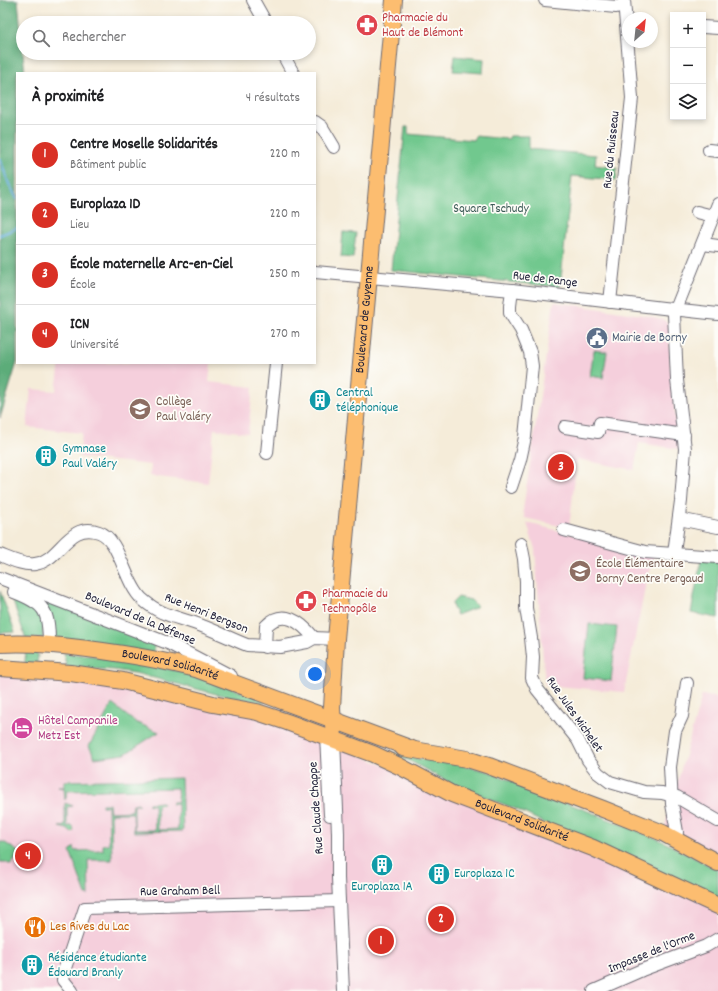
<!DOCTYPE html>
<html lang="fr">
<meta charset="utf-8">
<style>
:root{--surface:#fff;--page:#f6f6f6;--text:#202124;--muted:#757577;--line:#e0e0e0;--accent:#d93025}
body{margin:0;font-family:Dekko,sans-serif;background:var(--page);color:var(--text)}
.controls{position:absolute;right:12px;top:12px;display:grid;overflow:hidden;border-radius:0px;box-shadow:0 2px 6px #0003}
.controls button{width:36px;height:36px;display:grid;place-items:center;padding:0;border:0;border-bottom:1px solid var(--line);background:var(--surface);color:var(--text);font:20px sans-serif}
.compass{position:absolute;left:622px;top:12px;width:36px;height:36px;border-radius:50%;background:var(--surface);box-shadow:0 2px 6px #0003;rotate:27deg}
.you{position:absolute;left:315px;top:674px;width:14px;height:14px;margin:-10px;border:3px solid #fff;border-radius:50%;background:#1a73e8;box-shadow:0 0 0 6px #1a73e833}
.badge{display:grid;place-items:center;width:26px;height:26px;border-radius:50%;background:var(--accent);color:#fff;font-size:13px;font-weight:700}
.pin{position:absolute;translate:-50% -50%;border:2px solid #fff;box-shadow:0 1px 4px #0006}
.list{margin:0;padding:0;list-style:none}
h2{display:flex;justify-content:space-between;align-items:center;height:52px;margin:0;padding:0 16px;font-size:17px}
h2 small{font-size:13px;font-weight:400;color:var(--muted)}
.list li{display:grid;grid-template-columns:26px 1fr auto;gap:12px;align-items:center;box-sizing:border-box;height:60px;padding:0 16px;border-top:1px solid var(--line)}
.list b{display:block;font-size:15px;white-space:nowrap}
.list p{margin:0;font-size:13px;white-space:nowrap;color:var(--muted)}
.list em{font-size:13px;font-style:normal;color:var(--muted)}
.icon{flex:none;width:22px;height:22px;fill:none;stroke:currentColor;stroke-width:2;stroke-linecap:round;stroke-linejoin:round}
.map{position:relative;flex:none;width:718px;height:991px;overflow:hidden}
.search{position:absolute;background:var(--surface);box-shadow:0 2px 6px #0003;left:16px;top:16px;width:300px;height:44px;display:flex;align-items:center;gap:10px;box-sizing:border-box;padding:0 14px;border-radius:22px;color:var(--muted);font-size:15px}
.panel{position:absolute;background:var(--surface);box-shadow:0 2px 6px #0003;left:16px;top:72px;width:300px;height:292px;border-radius:0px}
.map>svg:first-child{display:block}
.built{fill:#f5cfdc}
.green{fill:#71c88e;stroke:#4a7564}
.forest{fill:#5cac79;stroke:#3f675a}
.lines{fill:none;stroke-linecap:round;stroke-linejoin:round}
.stream{stroke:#61abd9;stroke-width:2.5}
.minor-casing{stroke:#6c6972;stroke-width:14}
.major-casing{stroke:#6c6972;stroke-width:18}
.minor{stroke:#fff;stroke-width:12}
.major{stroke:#fcbd6f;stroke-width:16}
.labels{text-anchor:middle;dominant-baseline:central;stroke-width:3.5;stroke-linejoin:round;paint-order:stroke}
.health-label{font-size:13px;fill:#be3a42;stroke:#fdfcf7;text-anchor:start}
.street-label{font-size:13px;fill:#22223b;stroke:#fdfcf7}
.park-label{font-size:13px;fill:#3e5c58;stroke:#fdfcf7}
.service-label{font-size:13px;fill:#4e5e75;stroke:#fdfcf7;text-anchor:start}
.culture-label{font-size:13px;fill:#0d838f;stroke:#fdfcf7;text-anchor:start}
.education-label{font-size:13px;fill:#785e54;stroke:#fdfcf7;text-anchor:start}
.hotel-label{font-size:13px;fill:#b23c85;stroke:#fdfcf7;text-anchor:start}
.food-label{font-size:13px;fill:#c56008;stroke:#fdfcf7;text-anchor:start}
</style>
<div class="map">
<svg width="718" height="991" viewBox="0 0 718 991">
<rect width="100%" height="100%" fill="#fdfcf7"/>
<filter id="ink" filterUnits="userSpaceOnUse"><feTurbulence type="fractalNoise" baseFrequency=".025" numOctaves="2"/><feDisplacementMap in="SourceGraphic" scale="8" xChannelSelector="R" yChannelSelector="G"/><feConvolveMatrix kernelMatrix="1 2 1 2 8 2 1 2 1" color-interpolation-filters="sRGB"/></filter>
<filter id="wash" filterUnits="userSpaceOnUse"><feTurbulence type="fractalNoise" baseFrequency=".012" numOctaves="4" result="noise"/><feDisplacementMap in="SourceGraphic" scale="16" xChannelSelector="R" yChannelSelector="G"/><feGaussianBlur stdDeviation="0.9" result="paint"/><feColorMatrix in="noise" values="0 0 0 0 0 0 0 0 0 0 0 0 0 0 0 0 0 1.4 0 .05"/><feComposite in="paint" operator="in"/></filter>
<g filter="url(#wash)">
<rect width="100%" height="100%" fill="#f5ecd9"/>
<g class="built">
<path d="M554,302L649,316L665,320L669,324L671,380L679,449L639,443L634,470L577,459L569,528L525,518L523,510Z"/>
<path d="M60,363H211L209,382L253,387L248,433L214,429L208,483L150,476L151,465L79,457L82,433L27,427L31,389L56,391Z"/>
<path d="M527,523L634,549L654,557L645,588L624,692L545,685L535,549Z"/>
<path d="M0,669L95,677L257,712L718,906V991H0Z"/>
<path d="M702,695L718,698V863L663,833Z"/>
</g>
<g class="green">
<path d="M455,56L484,59L483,73L453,71Z"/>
<path d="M405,127H408V134L474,140L475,136L508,139L510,136H529V149L596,155L595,165L617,168L616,180L572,176L560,287L391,270Z"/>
<path d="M343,232L356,233L353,258L341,257Z"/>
<path d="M594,350L607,352L603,378L590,376Z"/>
<path d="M701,560L718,561V618L691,613Z"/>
<path d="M13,585L151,642L154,645V651L151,653L55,639L51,621Z"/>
<path d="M0,591L15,632L0,633Z"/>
<path d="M10,593L29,602L43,619V638L26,639Z"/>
<path d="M458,597L471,600L477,606L475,608L457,615L453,608L452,603Z"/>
<path d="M589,624L617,627L611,681L583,678Z"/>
<path d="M26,648L36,651L38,656L37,663H25Z"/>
<path d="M64,653L103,657L195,674L266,701L264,703L216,694L135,673L114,670L66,667Z"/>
<path d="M112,704L135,722L159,732L125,754L95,758L89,746Z"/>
<path d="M375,748L420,759L461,765L487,771L658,839L718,870V901L556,829L516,809L454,785L408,760L393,758Z"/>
<path d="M181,778L183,831L134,832L133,813H111L112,860H88L89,895H86L70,851L74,847L75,851L103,850V844H109L108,806H102V804H109L110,812L132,811L133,804L138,803L140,805H134V830H155L154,805L148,804L149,803L162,802L163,804L157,805L158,830L178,829V804H171L173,802H178L177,788L67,791L66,798L65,800L64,788L58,787H64V781Z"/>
<path d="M65,803L73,806L67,807V826H73L74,831L72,833L67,829L59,827L65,826Z"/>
<path d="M0,842H4L20,853L11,865L5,862H0Z"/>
</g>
<path class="forest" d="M0,0H18L25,73H17V363L0,418Z"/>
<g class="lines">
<g class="stream">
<path d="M0,159L9,184L17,199"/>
<path d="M0,235L17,228"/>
</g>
</g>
</g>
<g filter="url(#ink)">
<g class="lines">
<g class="minor-casing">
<g id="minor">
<path d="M253,0L266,23"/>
<path d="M545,0L616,7L624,5"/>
<path d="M703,27L718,28"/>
<path d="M282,53L293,73"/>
<path d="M315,122L322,127L334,147"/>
<path d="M709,150L718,151"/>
<path d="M697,212L713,216"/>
<path d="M703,244L718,246"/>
<path d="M315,272L512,290L663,308L718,314"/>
<path d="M610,302L632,98L624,0"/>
<path d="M565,427L598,432L600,423L684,435"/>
<path d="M267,453L276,363"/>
<path d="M511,487L520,460L525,437L532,366L530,352L521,330L510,313V306L512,290"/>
<path d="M679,519L718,527"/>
<path d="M564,530L645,552L718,557"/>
<path d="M521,544L524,559L526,581V608L531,638L533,657L532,678L537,689L578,740L588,760L598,773L610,782L644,792L662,793L677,797L718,821"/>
<path d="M674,553L681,501L685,449L677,380L674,314L718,204"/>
<path d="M0,555C10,559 24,566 35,564C60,561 68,521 99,532C120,539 124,582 142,599C160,615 173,616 194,623C212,629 229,638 247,645L280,647L307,642L314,638L336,639"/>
<path d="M0,578L170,644L231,676"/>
<path d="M14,592C45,604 49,610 49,644"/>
<path d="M265,647L266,626C283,608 301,622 314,638"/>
<path d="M326,736L330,815"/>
<path d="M334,739L338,833V878L343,991"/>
<path d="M676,840L677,832L672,804L670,767L675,731L682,716L687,683"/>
<path d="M72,991L63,980L65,968L85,908L339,901"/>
<path d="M594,991L642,970L706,946L718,939"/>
</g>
</g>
<g class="major-casing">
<g id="major">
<path id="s1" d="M0,644C30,642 59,645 88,649C126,654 159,659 196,669L412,749"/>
<path id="s2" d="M0,668L71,673L123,681L213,704L257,712L287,722L373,754L399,766L452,794L593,848L718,906"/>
<path id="s3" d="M334,739L332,708L336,639L394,0"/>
<path d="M403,748L467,759L489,766L603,809L663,833L718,863"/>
</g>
</g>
<use href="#minor" class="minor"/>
<use href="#major" class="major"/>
</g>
</g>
<defs>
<g id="pharmacy-disc" transform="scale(1.15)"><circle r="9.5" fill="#e0444e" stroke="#fdfcf7"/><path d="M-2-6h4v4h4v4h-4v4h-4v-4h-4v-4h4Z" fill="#fff"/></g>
<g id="civic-disc" transform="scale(1.15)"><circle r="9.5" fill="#5c6f8a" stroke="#fdfcf7"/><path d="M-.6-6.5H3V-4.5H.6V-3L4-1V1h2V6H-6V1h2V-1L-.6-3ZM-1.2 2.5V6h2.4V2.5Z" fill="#fff"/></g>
<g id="building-disc" transform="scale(1.15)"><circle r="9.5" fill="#0f9aa8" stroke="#fdfcf7"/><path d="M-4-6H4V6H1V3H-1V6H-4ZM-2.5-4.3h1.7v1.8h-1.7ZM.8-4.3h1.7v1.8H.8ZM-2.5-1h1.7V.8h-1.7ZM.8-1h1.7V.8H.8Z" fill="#fff"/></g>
<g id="school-disc" transform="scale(1.15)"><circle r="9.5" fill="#8d6e63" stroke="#fdfcf7"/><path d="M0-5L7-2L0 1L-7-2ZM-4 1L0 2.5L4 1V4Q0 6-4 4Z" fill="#fff"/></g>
<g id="hotel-disc" transform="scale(1.15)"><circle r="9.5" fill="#d1479c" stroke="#fdfcf7"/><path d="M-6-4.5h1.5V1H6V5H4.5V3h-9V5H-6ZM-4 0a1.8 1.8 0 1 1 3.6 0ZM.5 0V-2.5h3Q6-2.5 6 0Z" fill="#fff"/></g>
<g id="restaurant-disc" transform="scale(1.15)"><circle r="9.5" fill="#e8710a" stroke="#fdfcf7"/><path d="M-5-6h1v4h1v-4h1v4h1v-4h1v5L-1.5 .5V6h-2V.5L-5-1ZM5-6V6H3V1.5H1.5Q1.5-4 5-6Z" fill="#fff"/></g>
</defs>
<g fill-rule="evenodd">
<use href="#pharmacy-disc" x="367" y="25"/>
<use href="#civic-disc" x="597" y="338"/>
<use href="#building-disc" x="320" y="400"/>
<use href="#school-disc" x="140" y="409"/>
<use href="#building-disc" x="46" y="456"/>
<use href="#school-disc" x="580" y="571"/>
<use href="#pharmacy-disc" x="306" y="601"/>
<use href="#hotel-disc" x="22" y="728"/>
<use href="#building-disc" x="382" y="865"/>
<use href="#building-disc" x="439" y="874"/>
<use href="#restaurant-disc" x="35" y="927"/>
<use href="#building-disc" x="32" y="965"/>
</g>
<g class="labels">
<g class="health-label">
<text x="382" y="18">Pharmacie du<tspan x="382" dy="15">Haut de Blémont</tspan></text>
<text x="322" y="594">Pharmacie du<tspan x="322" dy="15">Technopôle</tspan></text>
</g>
<g class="street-label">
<text transform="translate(612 150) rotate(-84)">Rue du Ruisseau</text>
<text transform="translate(545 280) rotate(7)">Rue de Pange</text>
<text stroke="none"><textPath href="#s3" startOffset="421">Boulevard de Guyenne</textPath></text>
<text transform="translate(206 614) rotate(22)">Rue Henri Bergson</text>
<text transform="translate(140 619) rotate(23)">Boulevard de la Défense</text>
<text stroke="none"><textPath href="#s1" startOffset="172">Boulevard Solidarité</textPath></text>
<text transform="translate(574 715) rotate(55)">Rue Jules Michelet</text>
<text transform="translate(317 808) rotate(-94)">Rue Claude Chappe</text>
<text stroke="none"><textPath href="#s2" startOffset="548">Boulevard Solidarité</textPath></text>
<text transform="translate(180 892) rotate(-1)">Rue Graham Bell</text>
<text transform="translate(652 953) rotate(-22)">Impasse de l'Orme</text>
</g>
<g class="park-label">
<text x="491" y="209">Square Tschudy</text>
</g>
<g class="service-label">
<text x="612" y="338">Mairie de Borny</text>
</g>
<g class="culture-label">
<text x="336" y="393">Central<tspan x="336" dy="15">téléphonique</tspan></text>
<text x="62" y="449">Gymnase<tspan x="62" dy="15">Paul Valéry</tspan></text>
<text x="454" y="874">Europlaza 1C</text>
<text x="382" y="887" text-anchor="middle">Europlaza 1A</text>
<text x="48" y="958">Résidence étudiante<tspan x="48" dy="15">Édouard Branly</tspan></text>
</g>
<g class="education-label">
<text x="156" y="402">Collège<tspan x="156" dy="15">Paul Valéry</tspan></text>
<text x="596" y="564">École Élémentaire<tspan x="596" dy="15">Borny Centre Pergaud</tspan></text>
</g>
<g class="hotel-label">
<text x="38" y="721">Hôtel Campanile<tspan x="38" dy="15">Metz Est</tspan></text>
</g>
<g class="food-label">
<text x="50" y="927">Les Rives du Lac</text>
</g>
</g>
</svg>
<div class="controls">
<button>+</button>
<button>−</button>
<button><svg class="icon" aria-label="layers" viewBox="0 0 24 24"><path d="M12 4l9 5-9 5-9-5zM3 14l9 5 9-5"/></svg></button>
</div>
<svg class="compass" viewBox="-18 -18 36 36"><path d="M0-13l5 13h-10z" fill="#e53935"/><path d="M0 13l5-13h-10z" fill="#757577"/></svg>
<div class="you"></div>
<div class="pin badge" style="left:381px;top:941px">1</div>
<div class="pin badge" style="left:441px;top:919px">2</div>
<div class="pin badge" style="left:561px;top:467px">3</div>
<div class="pin badge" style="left:28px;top:856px">4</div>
<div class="search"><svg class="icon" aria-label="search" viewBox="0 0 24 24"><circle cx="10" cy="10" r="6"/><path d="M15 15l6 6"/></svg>Rechercher</div>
<section class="panel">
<h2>À proximité<small>4 résultats</small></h2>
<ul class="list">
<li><span class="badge">1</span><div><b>Centre Moselle Solidarités</b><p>Bâtiment public</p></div><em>220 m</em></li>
<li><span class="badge">2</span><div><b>Europlaza 1D</b><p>Lieu</p></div><em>220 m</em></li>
<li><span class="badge">3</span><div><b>École maternelle Arc-en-Ciel</b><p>École</p></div><em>250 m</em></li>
<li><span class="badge">4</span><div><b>ICN</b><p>Université</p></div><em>270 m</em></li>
</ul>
</section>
</div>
